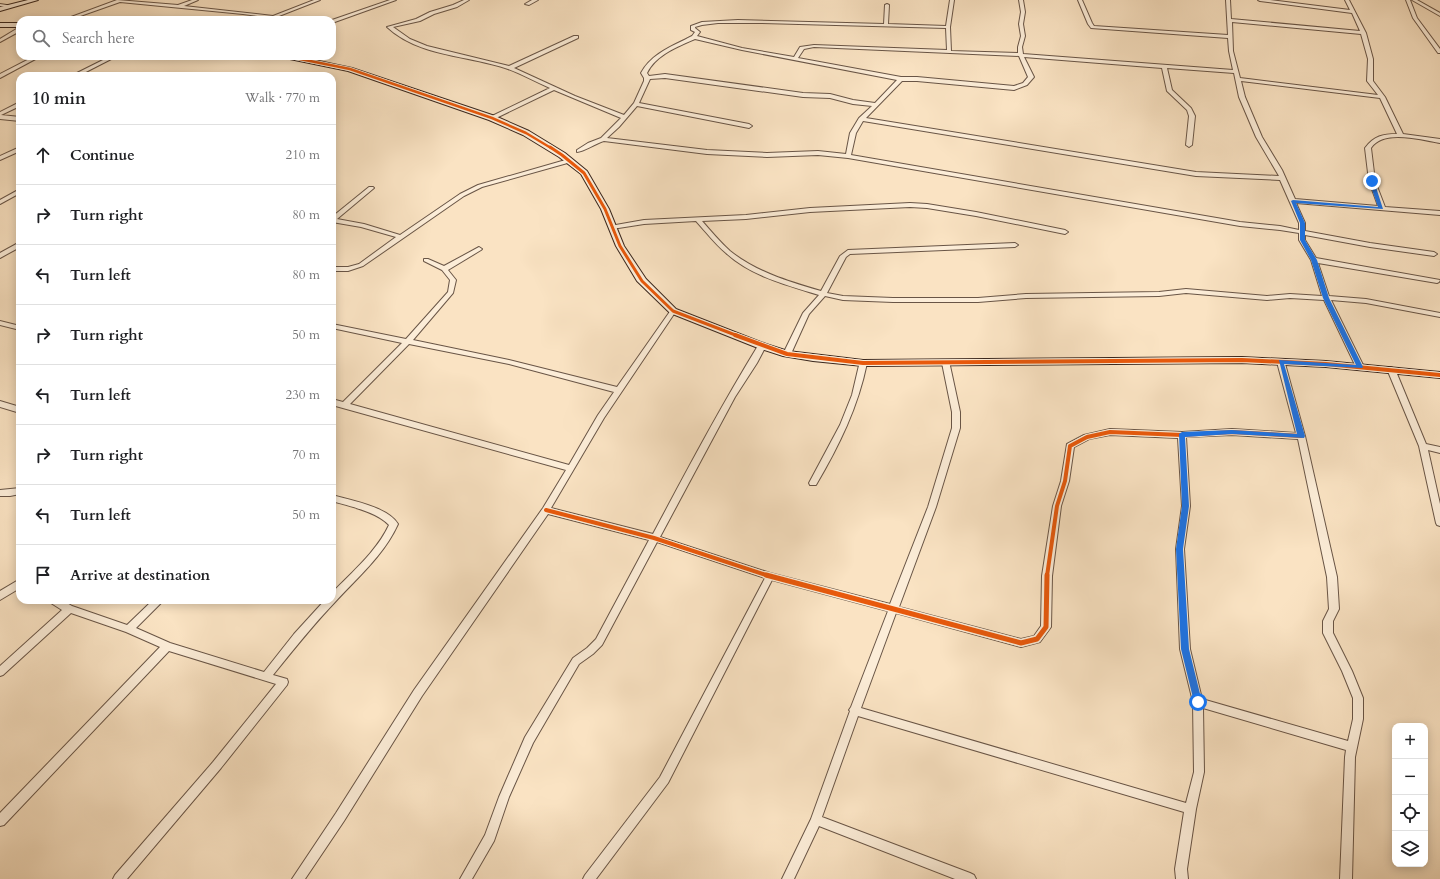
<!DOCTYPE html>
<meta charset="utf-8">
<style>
:root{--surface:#fff;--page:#f6f6f6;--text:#202124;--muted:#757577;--line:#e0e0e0}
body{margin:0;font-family:Cardo,serif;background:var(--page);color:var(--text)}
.controls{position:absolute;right:12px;bottom:12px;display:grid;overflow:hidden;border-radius:8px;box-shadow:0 2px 10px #0003}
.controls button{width:36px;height:36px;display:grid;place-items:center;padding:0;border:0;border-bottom:1px solid var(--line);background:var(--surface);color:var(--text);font:20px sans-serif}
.stop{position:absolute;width:12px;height:12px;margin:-9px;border:3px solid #1a73e8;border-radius:50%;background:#fff}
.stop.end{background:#1a73e8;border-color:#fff;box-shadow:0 1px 4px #0008}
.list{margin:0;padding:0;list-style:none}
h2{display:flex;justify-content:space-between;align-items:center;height:52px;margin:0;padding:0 16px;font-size:17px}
h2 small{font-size:13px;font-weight:400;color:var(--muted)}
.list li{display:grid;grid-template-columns:26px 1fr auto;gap:12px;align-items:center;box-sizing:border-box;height:60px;padding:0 16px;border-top:1px solid var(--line)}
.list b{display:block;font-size:15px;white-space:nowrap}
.list em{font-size:13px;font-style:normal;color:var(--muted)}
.icon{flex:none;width:22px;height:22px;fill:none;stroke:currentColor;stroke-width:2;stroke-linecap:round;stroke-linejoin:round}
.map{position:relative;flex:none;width:1440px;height:879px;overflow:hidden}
.search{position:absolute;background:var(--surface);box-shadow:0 2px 10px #0003;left:16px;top:16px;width:320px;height:44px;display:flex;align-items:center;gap:10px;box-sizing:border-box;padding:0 14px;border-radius:12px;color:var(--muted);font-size:15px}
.panel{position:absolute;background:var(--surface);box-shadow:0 2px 10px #0003;left:16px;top:72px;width:320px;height:532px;border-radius:12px}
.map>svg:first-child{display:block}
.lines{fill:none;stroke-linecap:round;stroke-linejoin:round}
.street-casing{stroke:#695546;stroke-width:2}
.secondary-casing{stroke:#39261d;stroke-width:2}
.street{fill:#fcedd8;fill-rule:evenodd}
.secondary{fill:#fcedd8;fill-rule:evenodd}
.cycleway-far3-casing{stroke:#fcedd8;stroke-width:4}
.cycleway-far2-casing{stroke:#fcedd8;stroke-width:5}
.cycleway-far1-casing{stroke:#fcedd8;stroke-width:6}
.cycleway-casing{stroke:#fcedd8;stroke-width:8}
.cycleway-far3{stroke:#e8590c;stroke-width:2.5}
.cycleway-far2{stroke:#e8590c;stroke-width:3}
.cycleway-far1{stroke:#e8590c;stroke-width:4}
.cycleway{stroke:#e8590c;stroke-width:5}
.route{fill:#1a73e8}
</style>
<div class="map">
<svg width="1440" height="879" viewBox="0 0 1440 879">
<rect width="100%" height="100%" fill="#fae3c3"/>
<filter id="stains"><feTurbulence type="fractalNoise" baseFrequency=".005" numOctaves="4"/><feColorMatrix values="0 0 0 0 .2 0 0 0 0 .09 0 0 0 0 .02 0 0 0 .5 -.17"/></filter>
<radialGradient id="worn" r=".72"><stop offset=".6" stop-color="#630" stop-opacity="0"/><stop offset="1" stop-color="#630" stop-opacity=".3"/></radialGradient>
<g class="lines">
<g class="street-casing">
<g id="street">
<path d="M117,0L178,5L192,0H198L184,6L273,16L314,0H320L279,16L299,20H286L243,14L120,2L69,20H63Z"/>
<path d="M390,0H396L332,23V20Z"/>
<path d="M464,0H469L457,7L434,14L420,21L393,27L410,39L427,46L509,66L574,36H578V38L514,68L575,96L624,115L634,103L644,81V78L641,73C652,53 673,46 692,36L695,32L691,30V26L702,22L738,20L884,24L885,5L887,4L889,5L888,24L946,26L950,0H954L950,27L951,51L1018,53V47L1021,36L1019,24L1021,12L1019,0H1023L1025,12L1023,24L1025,36L1022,47L1023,54L1233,70L1229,51L1228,38L1091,28L1088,24L1078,0H1082L1092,23L1094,26L1228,35L1226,0H1230L1231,19L1360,31L1352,13L1260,1L1258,0H1270L1350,10L1345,0H1349L1366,33L1373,59V81L1385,97L1403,134L1440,139V143C1421,140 1384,129 1371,148L1375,181L1385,207L1440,211V215L1296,203L1305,223V231L1370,243L1434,252L1437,254L1434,256L1370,247L1305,235V240L1316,258L1440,280L1439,282L1437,283L1318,263L1329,296L1366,299L1440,313V317L1366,303L1331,300L1364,367L1360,369L1356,367L1324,300L1290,298L1267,300L1186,293L1159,296L1026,298L978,302H893L843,300L825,296L809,314L790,356H784L783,354L803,313L819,295C786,285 751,276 726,253C715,244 706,232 696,221L644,224L612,229L609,227L610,226L644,220L746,215L810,208L910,203L927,204L976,212L1065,230L1068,232L1065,234L976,216L927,208L910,207L810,212L746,219L702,221C711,231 720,242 730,251C756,272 790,282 821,291L840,256L848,250L1015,243L1018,245L1015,247L850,254L846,257L827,293L843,296L893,298H978L1026,294L1159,292L1186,289L1267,296L1290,294L1322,296L1311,260L1299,240V233L1280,230L1240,226L848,158L818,155L767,157L707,154L604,141C597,143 583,152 577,152V150L588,143L601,138L621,118L554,90L494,119H490V117L550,88C536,82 522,74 508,69C468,55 419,57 387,27L416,19L430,12L453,5ZM1232,22L1361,34L1368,59L1367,81L1378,95L1240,78L1233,51ZM718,23H762L946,28L947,50L814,45L800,47L794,57L742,48L697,36L700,32L695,28V27L702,25ZM695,39L742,50L897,80L875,103L853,100L830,94L803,93L665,74L649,76L647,73C656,55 677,47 695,39ZM814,47L1019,56L1028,77L1023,83L1014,86L917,77H901L798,58L804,49ZM1024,57L1162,68L1167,91L1187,110L1189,116L1186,145L1189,147L1192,145L1195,116L1191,108L1172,90L1167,68L1234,73L1239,97L1256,137L1279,176L1196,172L866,118L902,81H917L1014,90L1027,85L1034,77ZM665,78L803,97L830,98L853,104L872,106L859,118L850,133L846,154L818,151L767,153L707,150L607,138L619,127L637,106L749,128L752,126L749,124L639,103L650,79ZM1241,81L1380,98L1397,134C1383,134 1374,136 1365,148L1369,181L1378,206L1295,199L1282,170L1262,137L1245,97ZM863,121L1196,176L1280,180L1299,223V230L1280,226L1240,222L851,155L856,133Z"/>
<path d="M532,0H538L529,5L525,4Z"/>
<path d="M1406,0H1410L1417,18L1440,49V53H1438L1413,18Z"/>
<path d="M1412,0H1417L1440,13V16Z"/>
<path d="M0,4L13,6L11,7L0,6Z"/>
<path d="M18,28H20V31L0,42V39Z"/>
<path d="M35,56H41L0,78V74Z"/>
<path d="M111,56H117L78,76H71Z"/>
<path d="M20,102V106L1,115L20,117V121L0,119V112Z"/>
<path d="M20,147V151L0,160V156Z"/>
<path d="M569,159L571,160V162L482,187L464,196L363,266L348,271H332V267H348L359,264L396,237L361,227L332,222V217L369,187H373L374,188L337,219L364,224L400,235L460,194L478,185Z"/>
<path d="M20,189V193L0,204V200Z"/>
<path d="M20,242V247L0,258V253Z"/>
<path d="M479,247L482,249L481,250L448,270L456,280L453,293L413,340L509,360L617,387L671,310L673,309L676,311L604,418L551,508L653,534C687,470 721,406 759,344H765L766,346L757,363L735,397L660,537L770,573L890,604L928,507L952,428V412L942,363L943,361H949L960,412V428L936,507L899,607L1021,639L1034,636L1041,626L1042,576L1053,506L1061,481L1067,444L1084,435L1110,429L1182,432L1232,429L1296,433L1277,362L1278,360H1284L1305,436L1337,577L1339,609L1333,621V633L1352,671L1363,698V719L1355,757L1352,879H1340L1345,757L1346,750L1203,708L1204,772L1196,809L1187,869L1188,879H1176L1175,869L1184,812L858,716L822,817L970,873L974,875L976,879H955L819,826L794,879H782L811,819L850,711L849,710L851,707L888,611L772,580L668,783L596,879H583L585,875L660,777L765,578L657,542L602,645L593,654L579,664L533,743L509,797L494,841L472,879H460L485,835L499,797L525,737L573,658L587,648L596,639L649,540L548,514L422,696L344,821L305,879H292L336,813L414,690L543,508L566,470L332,405V399L343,402L402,343L332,328V324L406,339L448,292L450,280L442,270L424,261V259H428L444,266ZM409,344L509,364L614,392L598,415L569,465L350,404ZM1110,435L1178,438L1182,506L1176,549L1180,649L1193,702L1194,772L1186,803L861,708L896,613L1021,647L1040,642L1051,627L1052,576L1061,506L1069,481L1074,447L1089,439ZM1232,435L1298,439L1327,577L1329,609L1323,621V633L1342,671L1353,698V719L1348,741L1202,699L1190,649L1184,549L1190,506L1186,437Z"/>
<path d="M0,321L20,326V330L0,325Z"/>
<path d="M860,361H866L867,363C858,407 839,446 816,485H810L809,483L840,425L852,395Z"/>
<path d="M1388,367H1391L1395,369L1426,444L1440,447V453L1428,450L1440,504V526L1437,525L1436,523L1419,446L1387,369Z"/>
<path d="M0,401L20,407V413L0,407Z"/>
<path d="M20,488V494L10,496H0V490Z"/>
<path d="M332,495C350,500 388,507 398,524C384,555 357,578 335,602C313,625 293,650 273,675L287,679L288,682L287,685L221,768L127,879H113L115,875L213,762L276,684L169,651L4,825L0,826V813L160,647L126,632L71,613L3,675L0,676V666L62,610L51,603L49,600H62L72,606L127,625L153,600H164L136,628L170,643L264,672L294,634L325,600H332V593C352,572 377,551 389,525C377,512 349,506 332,501Z"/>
<path d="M20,579V588L0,600V591Z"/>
</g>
</g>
<g class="secondary-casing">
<g id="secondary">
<path d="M28,0H38L0,11V7Z"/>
<rect x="0" y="23" width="20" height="4"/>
<path d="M282,56H295L352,68L495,116L529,131L565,153L587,171L609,209L624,246L646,279L676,309L766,344L788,351L863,360L1242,357L1326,361L1440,372V378L1326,367L1242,363L863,366L813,361L783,356L758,348L670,313L637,281L616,246L601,209L581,174L559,157L523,135L489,120L348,71L285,58Z"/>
</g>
</g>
<use href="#street" class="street"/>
<use href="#secondary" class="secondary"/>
<g class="cycleway-far3-casing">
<path id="cycleway-far3" d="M285,56L350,69L492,118L526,133L551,148"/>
</g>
<g class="cycleway-far2-casing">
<path id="cycleway-far2" d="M550,147L562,155L584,173L605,209L620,246L642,281L673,311L738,336"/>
</g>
<g class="cycleway-far1-casing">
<g id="cycleway-far1">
<path d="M735,335L787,354L863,363L1242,360L1326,364L1440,375"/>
<path d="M546,510L654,538L769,576"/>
<path d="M1047,576L1057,506L1065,481L1070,446L1087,437L1110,432L1182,435L1232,432L1301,436"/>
</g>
</g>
<g class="cycleway-casing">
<path id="cycleway" d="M766,575L1021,643L1037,639L1046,627L1047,575"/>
</g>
<use href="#cycleway-far3" class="cycleway-far3"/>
<use href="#cycleway-far2" class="cycleway-far2"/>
<use href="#cycleway-far1" class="cycleway-far1"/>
<use href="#cycleway" class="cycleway"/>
</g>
<path class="route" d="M1372,180L1374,181L1383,209L1296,203L1305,223V240L1317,260L1329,298L1363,367L1362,368L1284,364L1305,436L1304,438L1232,434L1185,437L1189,506L1183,549L1189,649L1202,702L1198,705L1194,702L1181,649L1176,549L1182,506L1179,434L1182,432L1232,430L1297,434L1279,360L1356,365L1323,298L1311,260L1300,240V223L1291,201L1293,200L1378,207L1369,181Z"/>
<rect width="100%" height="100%" filter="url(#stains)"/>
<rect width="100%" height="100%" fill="url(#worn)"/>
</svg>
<div class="controls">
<button>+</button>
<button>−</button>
<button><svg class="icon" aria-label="locate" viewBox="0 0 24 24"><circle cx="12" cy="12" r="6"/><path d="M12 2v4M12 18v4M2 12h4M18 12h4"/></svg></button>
<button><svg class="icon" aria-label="layers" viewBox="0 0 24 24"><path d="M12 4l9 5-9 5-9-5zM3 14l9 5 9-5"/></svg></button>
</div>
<div class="stop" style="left:1198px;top:702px"></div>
<div class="stop end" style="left:1372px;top:181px"></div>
<div class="search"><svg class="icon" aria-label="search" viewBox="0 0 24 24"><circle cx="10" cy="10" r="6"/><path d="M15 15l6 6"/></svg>Search here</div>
<section class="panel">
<h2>10 min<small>Walk · 770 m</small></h2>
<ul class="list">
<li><svg class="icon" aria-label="ahead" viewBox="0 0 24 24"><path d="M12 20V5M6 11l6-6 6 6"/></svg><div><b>Continue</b></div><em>210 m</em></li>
<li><svg class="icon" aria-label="right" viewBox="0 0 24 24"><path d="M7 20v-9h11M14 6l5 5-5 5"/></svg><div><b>Turn right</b></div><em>80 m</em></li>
<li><svg class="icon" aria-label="left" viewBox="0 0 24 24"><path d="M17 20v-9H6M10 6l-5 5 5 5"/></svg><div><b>Turn left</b></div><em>80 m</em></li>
<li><svg class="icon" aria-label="right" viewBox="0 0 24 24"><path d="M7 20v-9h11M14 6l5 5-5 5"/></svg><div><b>Turn right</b></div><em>50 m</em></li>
<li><svg class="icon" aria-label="left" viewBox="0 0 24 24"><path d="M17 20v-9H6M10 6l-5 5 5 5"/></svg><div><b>Turn left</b></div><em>230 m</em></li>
<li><svg class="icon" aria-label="right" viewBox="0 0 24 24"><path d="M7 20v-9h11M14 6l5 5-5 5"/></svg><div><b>Turn right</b></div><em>70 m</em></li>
<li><svg class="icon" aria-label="left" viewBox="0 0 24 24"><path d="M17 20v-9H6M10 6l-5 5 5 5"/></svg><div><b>Turn left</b></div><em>50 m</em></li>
<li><svg class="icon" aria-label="arrive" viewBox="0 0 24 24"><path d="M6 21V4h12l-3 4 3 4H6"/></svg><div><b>Arrive at destination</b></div></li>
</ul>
</section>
</div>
